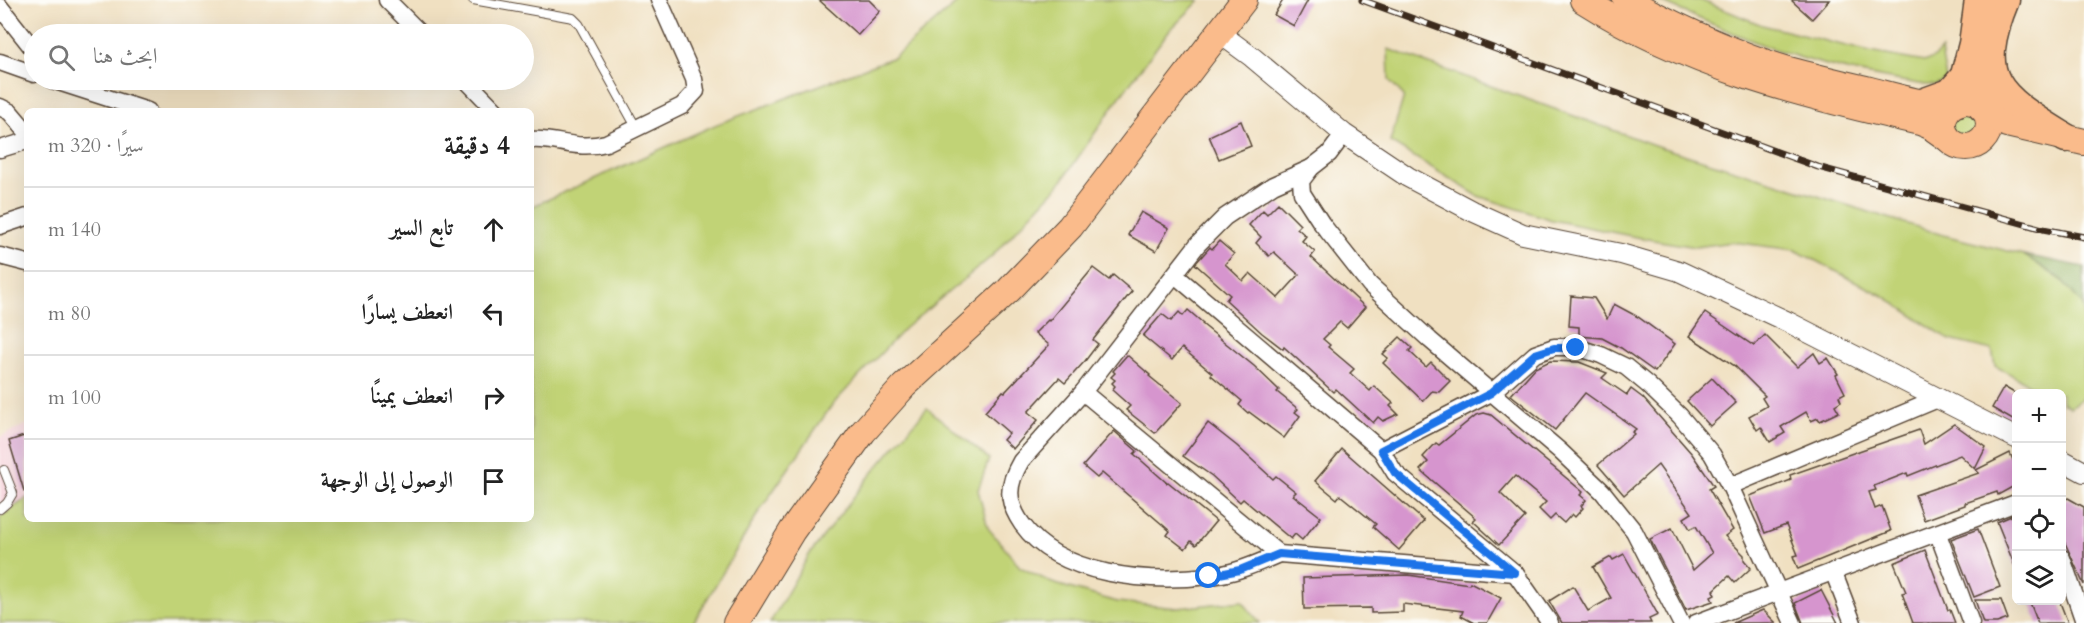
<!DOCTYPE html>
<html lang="ar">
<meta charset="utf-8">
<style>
:root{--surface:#fff;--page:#f2f2f2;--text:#222;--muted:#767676;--line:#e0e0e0}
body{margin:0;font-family:Cardo,Amiri,serif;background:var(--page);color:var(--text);direction:rtl}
.controls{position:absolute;right:18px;bottom:18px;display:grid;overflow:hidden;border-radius:9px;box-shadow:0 6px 24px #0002}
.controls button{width:54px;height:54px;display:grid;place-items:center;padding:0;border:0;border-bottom:2px solid var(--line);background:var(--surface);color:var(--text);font:30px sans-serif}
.stop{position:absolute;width:18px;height:18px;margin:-14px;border:4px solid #1a73e8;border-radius:50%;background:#fff}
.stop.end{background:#1a73e8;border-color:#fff;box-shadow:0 2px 6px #0008}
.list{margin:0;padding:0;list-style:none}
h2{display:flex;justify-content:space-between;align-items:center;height:78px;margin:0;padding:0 24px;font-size:26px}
h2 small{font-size:20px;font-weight:400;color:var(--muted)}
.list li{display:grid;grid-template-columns:39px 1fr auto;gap:18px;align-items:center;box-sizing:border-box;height:84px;padding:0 24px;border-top:2px solid var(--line)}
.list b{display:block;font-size:22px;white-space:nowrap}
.list em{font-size:20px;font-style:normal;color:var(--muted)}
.icon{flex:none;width:33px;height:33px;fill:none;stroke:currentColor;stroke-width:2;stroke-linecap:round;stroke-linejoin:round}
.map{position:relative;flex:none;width:2084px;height:623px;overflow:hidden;direction:ltr}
.search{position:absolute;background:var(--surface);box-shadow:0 6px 24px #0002;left:24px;top:24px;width:510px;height:66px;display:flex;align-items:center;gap:15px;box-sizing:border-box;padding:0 21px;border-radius:33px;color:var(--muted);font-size:22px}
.panel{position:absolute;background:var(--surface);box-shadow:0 6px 24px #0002;left:24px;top:108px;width:510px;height:414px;border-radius:9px;direction:rtl}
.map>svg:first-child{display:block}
.built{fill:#f6cfd9}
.green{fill:#c1d376;stroke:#7e7e4a;stroke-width:1.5}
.forest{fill:#98b567;stroke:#6a7042;stroke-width:1.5}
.building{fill:#d695ce}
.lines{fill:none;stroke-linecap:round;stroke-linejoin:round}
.service-casing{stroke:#564536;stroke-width:10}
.minor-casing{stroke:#564536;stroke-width:19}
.tertiary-casing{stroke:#564536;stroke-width:22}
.primary-casing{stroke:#564536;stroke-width:28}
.motorway-casing{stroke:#564536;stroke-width:31}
.service{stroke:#fff;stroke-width:8}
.minor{stroke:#fff;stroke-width:16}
.tertiary{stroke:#fff;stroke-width:20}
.primary{stroke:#fabb8b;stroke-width:26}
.motorway{stroke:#fabb8b;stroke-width:28}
.rail-casing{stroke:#3b2a1e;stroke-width:7}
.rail{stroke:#fdfcf7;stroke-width:4.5;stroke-dasharray:14;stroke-linecap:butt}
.route{stroke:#1a73e8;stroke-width:8}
</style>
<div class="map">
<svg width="2084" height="623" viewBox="0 0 2084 623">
<rect width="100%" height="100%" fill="#fdfcf7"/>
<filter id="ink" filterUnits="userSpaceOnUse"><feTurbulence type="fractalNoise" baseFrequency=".0167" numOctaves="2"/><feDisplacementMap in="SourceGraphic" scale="12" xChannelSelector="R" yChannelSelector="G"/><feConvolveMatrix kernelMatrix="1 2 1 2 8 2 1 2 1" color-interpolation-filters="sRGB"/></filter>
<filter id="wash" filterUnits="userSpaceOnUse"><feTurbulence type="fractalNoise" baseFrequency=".008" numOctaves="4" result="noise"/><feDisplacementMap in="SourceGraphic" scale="24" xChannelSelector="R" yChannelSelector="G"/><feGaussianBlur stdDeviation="1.35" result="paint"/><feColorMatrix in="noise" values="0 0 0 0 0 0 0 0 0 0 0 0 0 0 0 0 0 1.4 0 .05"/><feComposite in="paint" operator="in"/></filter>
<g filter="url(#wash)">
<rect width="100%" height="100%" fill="#f0e0c1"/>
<path class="built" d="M27,424V498L0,517V437Z"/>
<g class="green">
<path d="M960,0H1200L1168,32L1119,98L1059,185L991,257L905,328L832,405L760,510L693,623H0V517L27,498V519H531V207L715,125L894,57Z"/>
<path d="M1657,0H1700L1762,25L1870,52L1924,62L1935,57L1941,50L1946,79L1935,85H1926C1873,77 1817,65 1766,46C1729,32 1693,16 1657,0Z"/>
<path d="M1388,49L1657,146L1943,235L2024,255L2062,280L2084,307V397L2070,407L2062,402V394L2046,393L1995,366L1992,350L1950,340L1882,295L1795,250L1732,242L1696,247L1641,238L1552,220L1478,196L1390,142L1404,96L1389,80Z"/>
<path d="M1967,107L1983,120C1984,132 1973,149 1959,141C1954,138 1951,130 1948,125L1951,114Z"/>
<path d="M927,408L989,459L978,490L988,528L1020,567L1052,583L1117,602L1178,608L1242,601L1260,623H770L809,555L869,477Z"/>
</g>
<path class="forest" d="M2024,255L2084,267V307L2062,280Z"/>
<g id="blocks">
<g class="building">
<path d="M819,0H869L880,11L858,35Z"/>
<path d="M1283,0H1308L1294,26L1274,15Z"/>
<path d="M1791,0H1829L1812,19Z"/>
<path d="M1241,121L1251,146L1219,159L1209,136Z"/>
<path d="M1278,203L1300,225L1297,228L1306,236L1302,241L1315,252L1311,257L1365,307L1347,328L1340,322L1323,339L1330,345L1328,347L1354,369L1350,373L1370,391L1374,386L1393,403L1390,406L1398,414L1383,421L1378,417L1373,423L1336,389L1333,392L1284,347L1283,349L1262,333L1226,300L1230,295L1195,264L1210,247L1212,249L1219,241L1234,254L1225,264L1243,281L1250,273L1278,298L1299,275L1274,252L1269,256L1256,243L1261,237L1249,225L1263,210L1267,214Z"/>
<path d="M1141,212L1169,228L1156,251L1128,235Z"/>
<path d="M1093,268L1109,280L1113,275L1132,291L1093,340L1098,344L1085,361L1065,383L1059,378L1028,412L1038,420L1013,449L1003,440L1009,433L985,412L1003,391L1005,392L1049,345L1035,333L1048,320L1049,321Z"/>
<path d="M1571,296L1594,298L1607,319L1614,304L1638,317L1675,344L1655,372L1621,348L1602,338L1579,336V327L1569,326Z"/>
<path d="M1188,310L1203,323L1202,324L1254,366L1279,390L1277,392L1298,409L1295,412L1300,416L1284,438L1249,412L1248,413L1239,405L1242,401L1211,375L1212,373L1182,348L1172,360L1143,336L1162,314L1171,321L1179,312L1183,316Z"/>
<path d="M1705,313L1754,346L1765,335L1797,367L1814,353L1820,363L1828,358L1838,374L1836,375L1845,393L1839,396L1841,401L1835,405L1839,412L1820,421L1818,418L1811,421L1806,412L1781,427L1785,433L1770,442L1761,427L1757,430L1749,416L1767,406L1762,398L1765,396L1735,366L1689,336Z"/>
<path d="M1400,337L1412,348L1409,351L1426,367L1431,362L1450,381L1439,392L1432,391L1423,401L1383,363L1388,358L1383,354Z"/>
<path d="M1127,355L1150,375L1149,376L1182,403L1155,433L1126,410L1130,406L1112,390L1115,386L1112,383L1115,380L1111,377L1115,373L1113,371Z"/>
<path d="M1550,361L1579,362L1607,373L1602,378L1627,395L1631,389L1643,398L1692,454L1714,486L1709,489L1733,530L1725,536L1744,555V560L1751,568L1735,583L1729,576L1713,591L1715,595L1711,597L1713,601L1686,610L1650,539L1672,528L1693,570L1712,553L1696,526L1690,529L1684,518L1692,513L1658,465L1624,495L1598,465L1634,434L1632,432L1636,429L1585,393L1555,430L1511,395L1535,368Z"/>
<path d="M1712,378L1736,403L1710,426L1687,401Z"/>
<path d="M2004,387L2016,394V422L1992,408Z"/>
<path d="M1484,413L1491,415L1583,492L1580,495L1586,500L1581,506L1583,508L1575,517L1572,514L1564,523L1555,515L1550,520L1539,509L1546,502L1515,476L1500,493L1525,517L1499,545L1473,521L1476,518L1420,470L1428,462L1423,457L1436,443L1439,445L1476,415Z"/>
<path d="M1208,423L1237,446L1273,479L1276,476L1296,492L1293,495L1321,517L1302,540L1295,534L1291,539L1243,499L1240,502L1212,476L1183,456Z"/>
<path d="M1954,424L1986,447L1975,469L1960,455L1908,476L1907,473L1874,486L1876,490L1869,492L1875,509L1882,506L1891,531L1798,569L1793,556L1798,555L1786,525L1765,533L1750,496L1791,480L1790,475L1919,430L1924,444Z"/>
<path d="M1114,431L1137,451L1134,454L1167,483L1168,482L1216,521L1196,545L1191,541L1185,549L1167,535L1170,531L1102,473L1097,478L1083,466Z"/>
<path d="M24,436L27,445V491H24L9,441Z"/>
<path d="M1342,449L1424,521L1399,550L1373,527L1376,524L1340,495L1337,499L1315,481Z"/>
<path d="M2010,453L2016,467V485L1998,495L1997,492L1965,503V505L1924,520L1915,495L1979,473L1976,470Z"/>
<path d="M2068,498L2084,507V585L2061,534V501Z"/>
<path d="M2016,514V569L1997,522Z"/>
<path d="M1978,529L2000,587L1974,597L1951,539Z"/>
<path d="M1925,550L1948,610H1950L1955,623H1913L1902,593L1906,592L1894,563Z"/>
<path d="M1624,554L1658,615L1649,619L1651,623H1562L1549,601L1573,586L1588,611L1611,598L1593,567L1611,557L1613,560Z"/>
<path d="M1408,575L1469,584L1470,582L1501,598L1487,623H1474L1461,616L1463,611L1403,604V612L1371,613V608L1304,609L1303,578Z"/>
<path d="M1821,590L1838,623H1803L1795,603Z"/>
<path d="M1975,600H2001L2008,619L1997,623H1983Z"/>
<path d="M2029,600H2059L2068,623H2038Z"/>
<path d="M1763,610L1776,623H1733Z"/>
</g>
</g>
</g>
<g filter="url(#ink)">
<use href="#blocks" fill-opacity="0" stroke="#564536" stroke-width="1.5"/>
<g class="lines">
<g class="service-casing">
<g id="service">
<path d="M473,0L573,18L579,24L636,127"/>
<path d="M0,509L7,503L13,493L4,470"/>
</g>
</g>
<g class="minor-casing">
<g id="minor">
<path d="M387,0L421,34"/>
<path d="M0,7L34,50"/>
<path d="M0,62L34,74"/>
<path d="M52,80L148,111"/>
<path d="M466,80L496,111"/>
<path d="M0,107L10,112L27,132"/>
<path d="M1344,134L1329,154L1311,168L1301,181L1302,193L1322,224L1370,285L1430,340L1560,451L1602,491L1634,531L1681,623"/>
<path d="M531,140C558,138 576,151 606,143L682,106L696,91L694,79L659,0"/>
<path d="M0,149L27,141"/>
<path d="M0,226L27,217"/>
<path d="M0,256L27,263"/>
<path d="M1175,275L1381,450L1395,473L1515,573L1550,623"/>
<path d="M1083,392L1279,554L1515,573"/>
<path d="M1381,450L1491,393L1535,354L1554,347H1576L1601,355L1626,367L1648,385L1680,416L1712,454L1730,486L1793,623"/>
<path d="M1730,486L1940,398"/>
<path d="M1938,534L1971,623"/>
<path d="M1279,554C1256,564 1233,574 1209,576C1149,583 1060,577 1022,524C1006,501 1007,485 1021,461L1083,392L1198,244L1225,217L1273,185L1311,168"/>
<path d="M2062,558L2084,622"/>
<path d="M1833,571L1853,623"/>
<path d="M1696,623L2016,503"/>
</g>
</g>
<g class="tertiary-casing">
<g id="tertiary">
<path d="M1218,32L1252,57L1344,134L1408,177L1472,211L1523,234L1621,254L1679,271L1788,322L2016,438"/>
<path d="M2062,460L2084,472"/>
</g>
</g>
<g class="primary-casing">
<g id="primary">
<path d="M1583,0C1687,66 1801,95 1920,122L1930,126L1947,138"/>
<path d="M1626,0C1677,27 1729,52 1785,69C1813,77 1841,83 1870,90C1894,96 1921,105 1946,104"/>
<circle cx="1966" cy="124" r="23"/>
<path d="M1984,109L2007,124L2084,142"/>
<path d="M736,623L792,531L863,432L904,386L1009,290L1070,227L1244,0"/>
</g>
</g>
<g class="motorway-casing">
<g id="motorway">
<path d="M2005,0C1971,82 2000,97 2066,138"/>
<path d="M1925,102L1950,93L1966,75"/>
<path d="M1958,102L1973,44L1979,0"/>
<path d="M1983,108V91L1989,60"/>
</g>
</g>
<use href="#service" class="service"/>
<use href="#minor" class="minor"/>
<use href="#tertiary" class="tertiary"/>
<use href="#primary" class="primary"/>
<use href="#motorway" class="motorway"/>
<g class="rail-casing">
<path id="rail" d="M1362,0L1818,167L2043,229L2084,237"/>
</g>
<use href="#rail" class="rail"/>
</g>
</g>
<g class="lines" filter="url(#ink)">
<path class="route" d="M1209,576L1240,570L1279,554L1515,573L1395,473L1381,450L1491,393L1535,354L1554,348H1576"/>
</g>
</svg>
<div class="controls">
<button>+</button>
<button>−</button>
<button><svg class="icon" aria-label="locate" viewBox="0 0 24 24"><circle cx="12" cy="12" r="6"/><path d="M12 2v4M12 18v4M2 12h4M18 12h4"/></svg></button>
<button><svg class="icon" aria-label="layers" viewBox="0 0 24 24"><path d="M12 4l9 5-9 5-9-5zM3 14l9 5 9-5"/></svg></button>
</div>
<div class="stop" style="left:1209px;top:576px"></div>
<div class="stop end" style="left:1576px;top:348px"></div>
<div class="search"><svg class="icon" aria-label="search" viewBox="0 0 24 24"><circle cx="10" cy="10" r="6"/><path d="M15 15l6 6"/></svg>ابحث هنا</div>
<section class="panel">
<h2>4 دقيقة<small>سيرًا · 320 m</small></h2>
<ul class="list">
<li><svg class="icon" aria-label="ahead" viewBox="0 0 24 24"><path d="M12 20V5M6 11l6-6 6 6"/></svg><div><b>تابع السير</b></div><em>140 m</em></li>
<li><svg class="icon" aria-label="left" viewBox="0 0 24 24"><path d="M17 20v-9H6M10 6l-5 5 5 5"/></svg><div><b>انعطف يسارًا</b></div><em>80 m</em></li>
<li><svg class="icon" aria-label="right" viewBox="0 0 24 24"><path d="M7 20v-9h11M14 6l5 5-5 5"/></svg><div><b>انعطف يمينًا</b></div><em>100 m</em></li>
<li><svg class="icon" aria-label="arrive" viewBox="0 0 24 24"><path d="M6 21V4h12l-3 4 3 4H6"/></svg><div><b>الوصول إلى الوجهة</b></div></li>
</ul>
</section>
</div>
